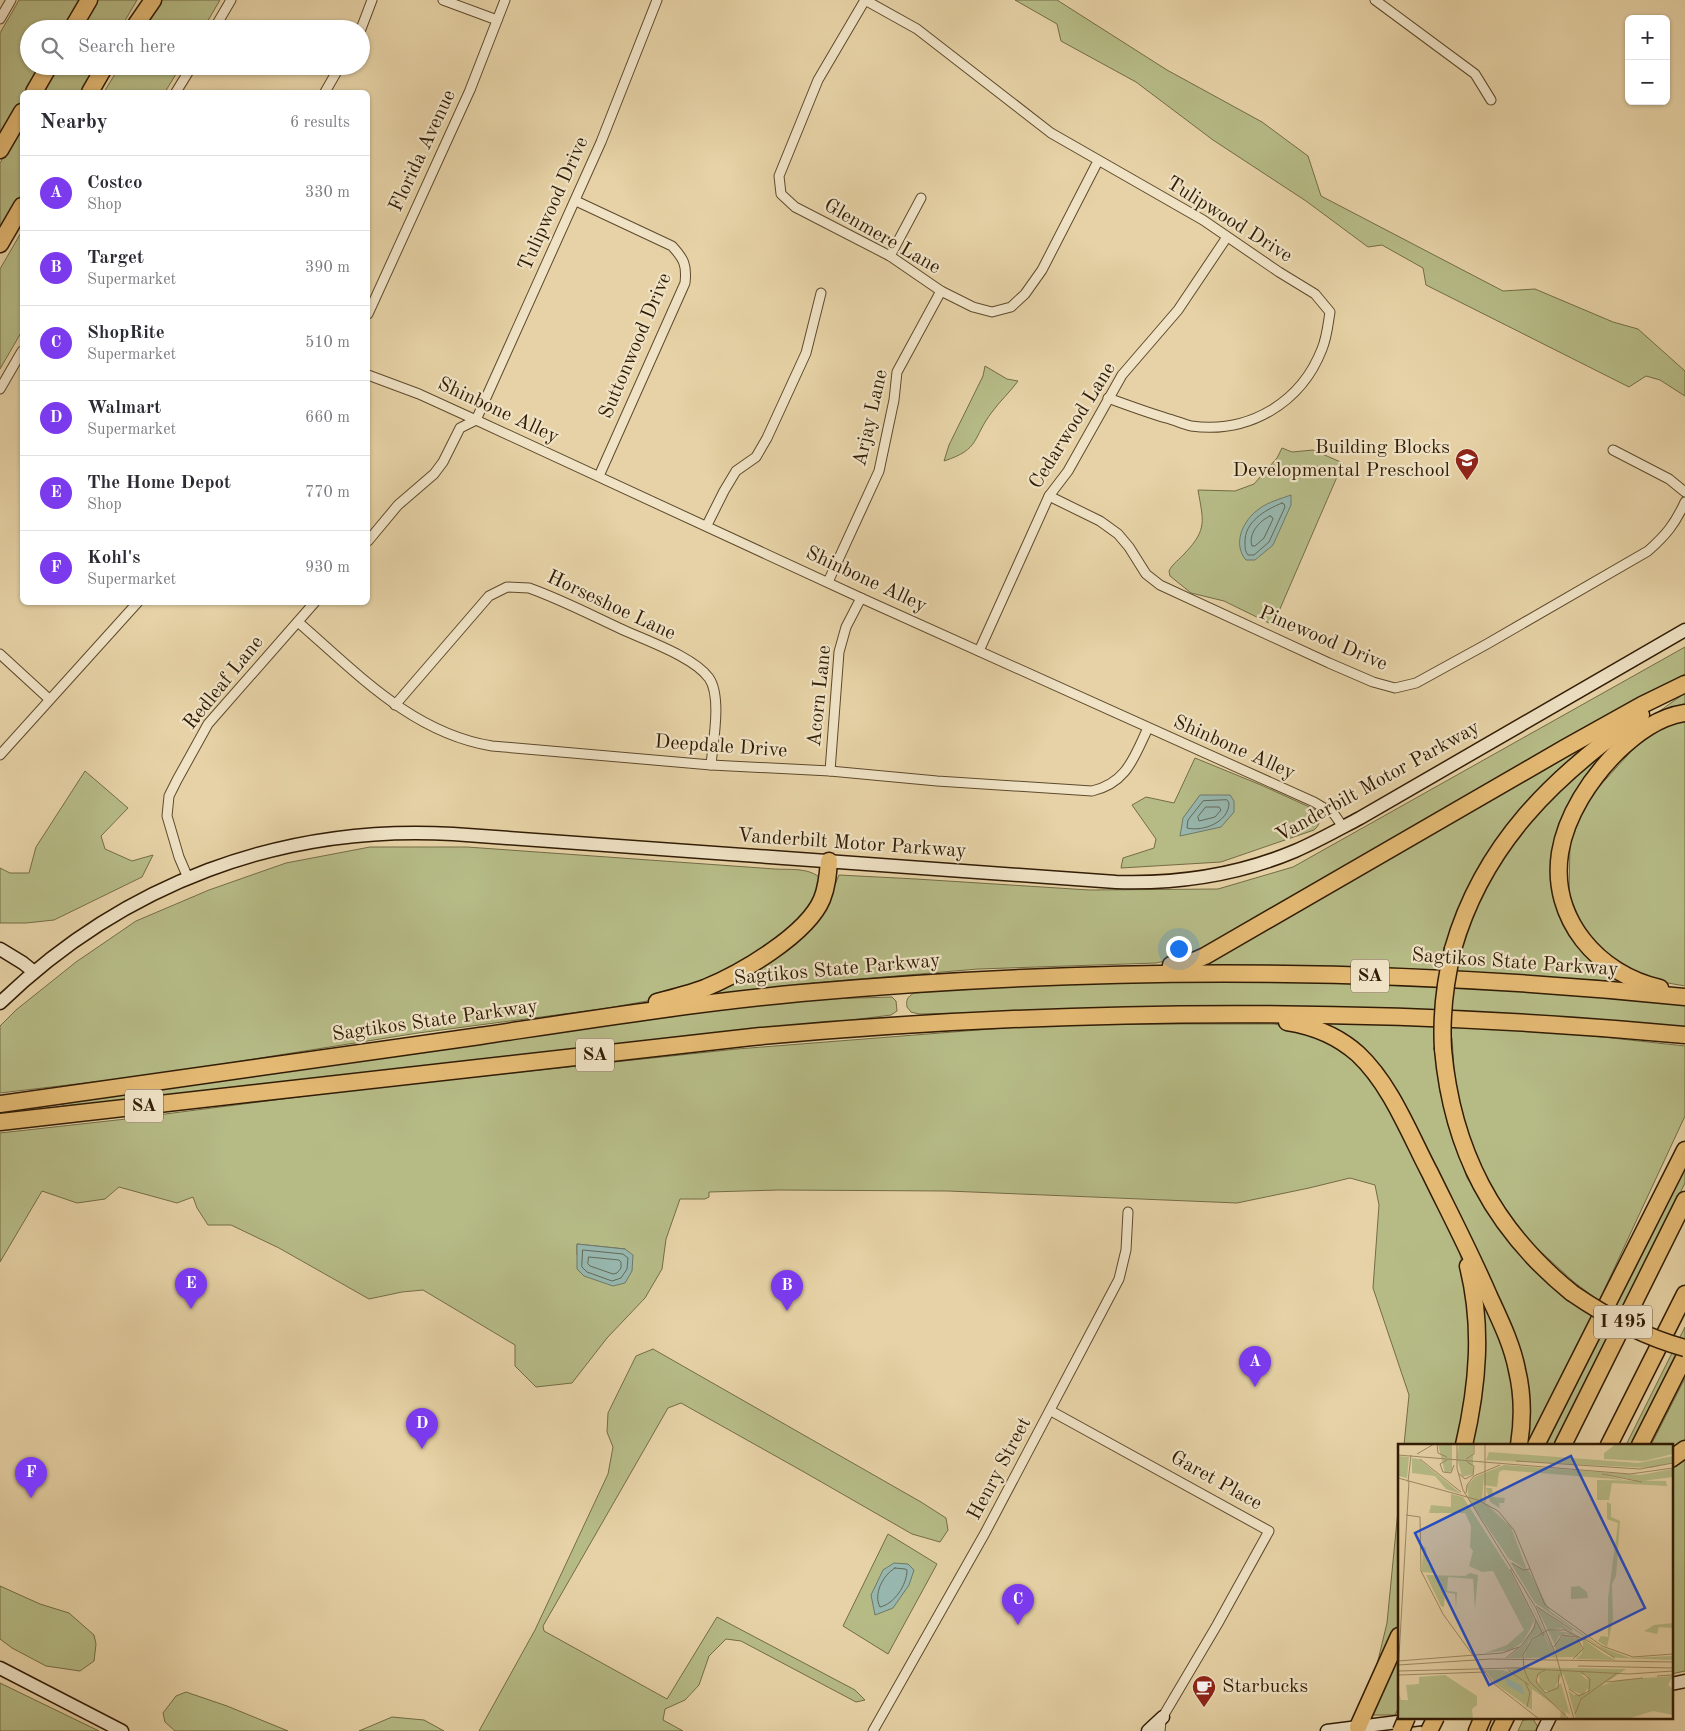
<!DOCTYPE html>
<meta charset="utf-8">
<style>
:root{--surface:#fff;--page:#f7f7f7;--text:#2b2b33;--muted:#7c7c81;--line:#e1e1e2;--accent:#7c3aed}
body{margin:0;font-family:"Old Standard TT",serif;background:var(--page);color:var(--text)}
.controls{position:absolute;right:15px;top:15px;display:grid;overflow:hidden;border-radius:8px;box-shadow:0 1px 4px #0004}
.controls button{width:45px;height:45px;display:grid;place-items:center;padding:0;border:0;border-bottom:1px solid var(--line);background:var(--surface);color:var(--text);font:25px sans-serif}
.you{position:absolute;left:1178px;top:948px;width:18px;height:18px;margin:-12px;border:4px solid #fff;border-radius:50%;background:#1a73e8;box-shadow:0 0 0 8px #1a73e833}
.badge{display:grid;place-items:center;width:32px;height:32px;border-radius:50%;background:var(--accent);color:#fff;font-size:16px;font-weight:700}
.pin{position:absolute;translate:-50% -41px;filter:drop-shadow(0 1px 2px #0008)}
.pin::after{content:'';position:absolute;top:26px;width:18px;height:15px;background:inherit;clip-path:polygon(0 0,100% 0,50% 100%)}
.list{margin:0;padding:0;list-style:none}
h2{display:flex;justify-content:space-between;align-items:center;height:65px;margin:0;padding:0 20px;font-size:21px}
h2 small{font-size:16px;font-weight:400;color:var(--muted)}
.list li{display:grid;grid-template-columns:32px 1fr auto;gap:15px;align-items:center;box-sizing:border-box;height:75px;padding:0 20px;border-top:1px solid var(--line)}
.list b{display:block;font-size:19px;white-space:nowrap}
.list p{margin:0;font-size:16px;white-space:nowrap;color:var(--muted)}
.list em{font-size:16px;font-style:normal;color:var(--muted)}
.icon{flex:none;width:28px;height:28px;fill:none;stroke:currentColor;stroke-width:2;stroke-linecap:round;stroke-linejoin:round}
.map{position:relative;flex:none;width:1685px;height:1731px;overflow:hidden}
.search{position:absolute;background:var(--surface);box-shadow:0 1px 4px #0004;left:20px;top:20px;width:350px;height:55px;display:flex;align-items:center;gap:12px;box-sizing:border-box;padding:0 18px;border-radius:28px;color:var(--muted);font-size:19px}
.panel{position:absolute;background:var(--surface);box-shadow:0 1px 4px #0004;left:20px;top:90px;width:350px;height:515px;border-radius:8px}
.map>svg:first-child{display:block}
.green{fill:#b6bb86;stroke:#746c45;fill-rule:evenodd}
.water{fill:#97b6ad;stroke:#6e7869}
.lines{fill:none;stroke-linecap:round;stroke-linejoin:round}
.shore{stroke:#646958;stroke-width:1}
.street-casing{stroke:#5e4a2c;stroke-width:11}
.secondary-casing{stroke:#311c04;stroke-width:15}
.highway-casing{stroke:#311c04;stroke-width:19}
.street{stroke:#efe2c5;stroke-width:9}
.secondary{stroke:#efe2c5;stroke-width:12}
.highway{stroke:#e3b973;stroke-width:16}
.highway-bridge-casing{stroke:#311c04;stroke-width:19;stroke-linecap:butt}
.highway-bridge{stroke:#e3b973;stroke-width:16}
.labels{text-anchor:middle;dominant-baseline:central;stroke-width:4.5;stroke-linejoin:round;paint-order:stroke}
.shield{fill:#efe2c5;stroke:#6a573e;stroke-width:1}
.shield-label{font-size:19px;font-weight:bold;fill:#311c04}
.street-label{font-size:20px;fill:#311c04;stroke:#efe2c5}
.poi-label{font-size:20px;fill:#311c04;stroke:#efe2c5;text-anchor:end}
.inset-road{fill:none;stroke:#9e8965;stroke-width:1}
.view{fill:#1d4ed8;fill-opacity:0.15;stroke:#1d4ed8;stroke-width:2.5}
.inset-edge{fill:none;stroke:#311c04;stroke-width:2.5}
</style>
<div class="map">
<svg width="1685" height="1731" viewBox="0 0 1685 1731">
<rect width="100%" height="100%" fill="#e6d2a6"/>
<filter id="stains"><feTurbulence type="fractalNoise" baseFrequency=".004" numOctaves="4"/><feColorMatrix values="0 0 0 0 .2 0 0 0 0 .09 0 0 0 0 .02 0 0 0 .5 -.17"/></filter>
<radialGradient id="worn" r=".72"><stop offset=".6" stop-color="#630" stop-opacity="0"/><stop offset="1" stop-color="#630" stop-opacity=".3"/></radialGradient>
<g class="green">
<path d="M19,0H82L65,29H29V66H43L28,92H22V101L0,140V33Z"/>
<path d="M97,0H137L120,29H80Z"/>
<path d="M160,0H220L203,29H143Z"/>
<path d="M1015,0H1057L1167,70L1262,122L1308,156L1321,196L1503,291L1535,289L1613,322L1638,329L1685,371V396L1660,380L1646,376L1629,387L1426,285L1423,268L1382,245L1368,247L1306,201L1213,140L1136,82L1061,41L1057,24Z"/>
<path d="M58,66H98L82,92H42Z"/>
<path d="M120,66H181L165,92H104Z"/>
<path d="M22,125V194L0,232V163Z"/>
<path d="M22,231V331L0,369V269Z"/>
<path d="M985,366L1007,379L1018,381C1010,392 1000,401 992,412C972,438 981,449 944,461L949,445L983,376Z"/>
<path d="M1282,448L1292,452L1313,450L1343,463L1273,625L1224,601L1191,593L1170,576L1169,571C1173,563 1179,560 1185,553C1208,529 1203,520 1198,490L1235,491L1254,484L1277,458Z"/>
<path d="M1685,647V674L1566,739L1195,954L1156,963L978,969L813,983L679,1002L825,909L839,875L916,879L1089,890L1218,889L1293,867Z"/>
<path d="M1685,693V707L1646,724L1581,790L1557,896L1627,982C1481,973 1334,966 1187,967L1542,766L1588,746C1544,787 1495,828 1470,884C1462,904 1456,925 1448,945L1462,949L1467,928L1483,886L1514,838L1583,769L1640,725Z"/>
<path d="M1685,721V986L1651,980L1613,963L1587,936L1569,895L1570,843L1587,800L1636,746L1669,724Z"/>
<path d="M1195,758L1261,785L1318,811C1321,819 1320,825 1314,830L1221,862L1121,868L1123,858L1154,848L1156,839L1132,805L1146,797L1174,803Z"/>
<path d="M85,771L128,808L101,836L105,849L132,861L153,855L142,877L54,920L26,923H0V868L10,873H29L36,847Z"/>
<path d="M370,847H467L775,869C790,870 811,867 822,880L810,912L770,948L688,989L647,1001L602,1009L418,1033L153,1075L0,1093V1026L16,1010L76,962L136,921L209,890L286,863Z"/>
<path d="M1073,980H1359L1685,1003V1029L1430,1010L1293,1007H1201L919,1014L911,1012L907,1007C906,1000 907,997 914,993Z"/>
<path d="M892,997L896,1001L897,1011L891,1015L805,1026L64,1108L62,1101L607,1022L789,1000Z"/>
<path d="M1331,1022L1510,1027L1685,1046V1116L1599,1301L1574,1282L1527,1239L1500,1205L1480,1168L1464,1126L1455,1084L1452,1038H1437L1440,1092L1467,1178L1511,1244L1593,1314L1530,1441H1526L1528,1390L1378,1067L1324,1024Z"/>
<path d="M1165,1024H1274L1309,1031L1339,1044L1369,1074L1416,1153L1456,1238L1471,1299L1472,1377L1458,1445H1404L1409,1395L1373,1288L1379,1205L1375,1185L1350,1178L1309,1188L1237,1203L948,1191L778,1190L709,1192V1197L705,1199H680L666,1239L662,1269L645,1298L607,1338L572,1383L536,1387L515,1366V1345L423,1290L402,1292L369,1299L279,1248L231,1225H208L197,1208L193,1197L177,1203L119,1187L105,1199L77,1203L42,1191L0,1262V1133L126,1119L361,1089L737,1049L1042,1025ZM577,1244L625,1249L577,1255Z"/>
<path d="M1685,1169V1183L1554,1445H1546Z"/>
<path d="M1487,1301L1509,1358L1517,1405L1515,1445H1469L1481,1303Z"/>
<path d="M1685,1327V1341L1633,1445H1626Z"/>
<path d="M653,1349L921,1502L946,1518L948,1530L940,1542L912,1534L804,1472L681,1403L668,1408L543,1626L544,1631L667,1699L717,1617L855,1690L865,1700L856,1702L741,1641L726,1639L709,1656L699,1685L685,1700L665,1709L663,1720L683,1731H479L535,1630L608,1474L613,1447L607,1432L608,1413L636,1356Z"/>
<path d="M1685,1378V1442L1671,1451V1445H1651Z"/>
<path d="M1685,1458V1671L1671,1674V1467Z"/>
<path d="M1399,1500V1624L1380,1670L1373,1681L1387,1623Z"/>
<path d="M888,1534L937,1564L888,1654L843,1626Z"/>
<path d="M0,1586L40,1604L69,1613L94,1635L96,1644L94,1661L80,1671L46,1666L12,1648L0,1639Z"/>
<path d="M1399,1651V1707L1395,1715H1374L1373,1713Z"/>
<path d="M0,1683L99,1731H0Z"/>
<path d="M186,1692L227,1706L288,1731H175L165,1722L163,1713L176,1696Z"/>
<path d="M392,1717L424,1720L444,1731H359Z"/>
<path d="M1533,1719L1538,1727V1731H1518L1523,1720Z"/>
</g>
<g class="water">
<path d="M1291,495V505L1273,545L1255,560H1246C1232,544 1243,520 1259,509C1268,502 1280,499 1291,495Z"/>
<path d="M1200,795H1230L1234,801V812L1221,827L1180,836L1183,818Z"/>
<path d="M577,1244L625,1249L633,1255L632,1271L625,1283L613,1286L584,1276L577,1269Z"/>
<path d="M894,1563L908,1564L914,1570L909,1585L893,1608L875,1615L871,1595L883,1570Z"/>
</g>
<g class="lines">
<g class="shore">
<path d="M1282,503L1284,504L1285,507L1269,542L1254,555H1248C1245,551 1245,548 1245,543C1244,522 1265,510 1282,503Z"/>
<path d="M1270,516L1272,517L1273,519L1264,538L1255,546H1252C1248,534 1259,521 1270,516Z"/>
<path d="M1227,800L1229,803C1229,822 1203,832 1187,828L1188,820L1203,801Z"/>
<path d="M1206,807H1219L1221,810L1215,817L1199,821L1198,817Z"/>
<path d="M583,1250L623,1254L628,1258L627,1269L621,1278L612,1281L587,1272L582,1267Z"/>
<path d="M589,1257L619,1260L621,1262V1268L617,1273L613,1274L590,1266L588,1264Z"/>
<path d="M895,1568L905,1569L907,1570C907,1585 894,1604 880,1607C873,1594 883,1575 895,1568Z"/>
</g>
<g class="street-casing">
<g id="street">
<path d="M443,0L497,20"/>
<path d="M1375,0L1475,74L1491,100"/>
<path d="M0,19L11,0"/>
<path d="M214,29L231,0"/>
<path d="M361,29L372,0"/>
<path d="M176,92L192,66"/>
<path d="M325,92L340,66"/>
<path d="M1098,161L1042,270L1025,294L1011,307L992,312L973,307L941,291L890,256L795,207L781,194L779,176L818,80L865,0L917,29L1051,133L1203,220L1279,272L1315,294L1330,312C1328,324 1327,337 1322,349C1301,403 1249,434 1191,426C1183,424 1174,420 1166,418C1146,412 1127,405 1108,398"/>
<path d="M576,201L672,246C684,259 687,265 685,283L599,476"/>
<path d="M890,256L921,198"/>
<path d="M368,314L470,90L505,0"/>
<path d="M368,375L419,394L476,420L861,598L1314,802L1334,814L1343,827"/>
<path d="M0,389L22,351"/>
<path d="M1613,450L1669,479L1685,492"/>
<path d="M1049,496L1100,521L1118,534L1129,547L1146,574L1160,585L1329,663L1373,682L1395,688L1416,683L1487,644L1648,551C1666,535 1675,524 1685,502"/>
<path d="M707,525L724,491L736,471L756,457L767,438L806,353L821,293"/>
<path d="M368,541L398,505L434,474L443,462L460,428L476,420L601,142L657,0"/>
<path d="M828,582L879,471L894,400L897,372L941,291"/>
<path d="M298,622C357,673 412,733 492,746L711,765L830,771L937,781L1092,791C1127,783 1134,757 1148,728"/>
<path d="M979,651L1049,496L1068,471L1122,375L1178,310L1227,237"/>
<path d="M0,654L49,699"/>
<path d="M395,705L489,596L507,587L529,588C560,599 589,614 619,628C644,640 693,656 709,678C722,697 713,742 711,765"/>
<path d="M0,755L138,602"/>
<path d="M830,771L839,652L846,627L861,598"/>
<path d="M188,878L179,857L167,816L169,796L177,780L208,724L315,602"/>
<path d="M1051,1411L1269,1531L1217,1625L1165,1713L1161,1721L1160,1731"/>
<path d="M873,1731L985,1533L1119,1279L1126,1250L1128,1212"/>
</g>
</g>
<g class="secondary-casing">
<g id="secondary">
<path d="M0,949L23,963L34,972"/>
<path d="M0,1003C123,884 281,824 453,834L1116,882C1178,884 1238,875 1295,851C1318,841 1339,829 1360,818L1685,630"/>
<path d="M0,1668L122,1731"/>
<path d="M1671,1684L1685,1681"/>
<path d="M1148,1731L1163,1717"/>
<path d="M1327,1731L1437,1717"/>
<path d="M1543,1731L1550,1717"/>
</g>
</g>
<g class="highway-casing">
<g id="highway">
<path d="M72,29L89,0"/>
<path d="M133,29L153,0"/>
<path d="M34,92L49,66"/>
<path d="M90,92L105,66"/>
<path d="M0,150L22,112"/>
<path d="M0,244L22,206"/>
<path d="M1453,949C1483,844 1554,776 1641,715"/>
<path d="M1171,965L1189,963L1205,956L1565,748L1642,705L1685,684"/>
<path d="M1660,988C1598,974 1550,919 1560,853C1566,815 1591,778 1617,752C1636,734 1658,717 1685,713"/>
<path d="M657,1002C673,998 689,994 705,988C741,973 807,935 822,899C827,887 828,874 829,861"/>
<path d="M1287,1022C1313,1026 1338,1036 1358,1054C1391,1085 1409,1133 1430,1173C1450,1214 1471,1254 1489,1296C1500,1320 1512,1344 1517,1370C1523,1395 1523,1420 1519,1445"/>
<path d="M1443,1049C1452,1150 1493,1229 1572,1293"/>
<path d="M0,1104C160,1081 320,1058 480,1036C587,1020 694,1003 801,993C1095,966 1391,967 1685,997"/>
<path d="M0,1122L752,1037C1062,1008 1375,1006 1685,1035"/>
<path d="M1464,1445C1478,1385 1483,1326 1468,1266"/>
<path d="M1536,1445L1685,1150"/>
<path d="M1563,1445L1685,1200"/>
<path d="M1609,1445L1685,1294"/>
<path d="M1640,1445L1685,1356"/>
<path d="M1671,1459L1685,1449"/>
<path d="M1358,1727L1399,1636"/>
<path d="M1477,1731L1483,1717"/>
<path d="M1499,1731L1506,1717"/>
</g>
</g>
<use href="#street" class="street"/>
<use href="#secondary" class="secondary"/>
<use href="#highway" class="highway"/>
<g class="highway-bridge-casing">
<g id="highway-bridge">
<path d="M1443,1049C1441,1015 1445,982 1453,949"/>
<path d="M1572,1293C1607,1317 1644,1337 1685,1348"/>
<path d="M1401,1731L1407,1717"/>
<path d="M1429,1731L1436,1717"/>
</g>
</g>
<use href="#highway-bridge" class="highway-bridge"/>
</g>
<defs>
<g id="school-pin" transform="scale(1.25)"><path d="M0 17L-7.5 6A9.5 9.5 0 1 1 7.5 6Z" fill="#8f2418" stroke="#efe2c5"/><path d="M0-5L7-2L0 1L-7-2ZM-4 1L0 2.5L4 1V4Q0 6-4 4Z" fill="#fff"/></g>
<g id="cafe-pin" transform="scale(1.25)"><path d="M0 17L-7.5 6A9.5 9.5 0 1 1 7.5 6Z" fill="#8f2418" stroke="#efe2c5"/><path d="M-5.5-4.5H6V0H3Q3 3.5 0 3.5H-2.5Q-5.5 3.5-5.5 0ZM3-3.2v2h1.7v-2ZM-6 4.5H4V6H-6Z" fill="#fff"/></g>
</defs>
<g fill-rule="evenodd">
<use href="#school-pin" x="1467" y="460"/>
<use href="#cafe-pin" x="1204" y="1687"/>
</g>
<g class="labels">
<g class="shield">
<rect x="1351" y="959.5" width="38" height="33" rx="4"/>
<rect x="576" y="1038.5" width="38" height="33" rx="4"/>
<rect x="125" y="1089.5" width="38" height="33" rx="4"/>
<rect x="1594" y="1305.5" width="58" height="33" rx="4"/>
</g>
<g class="shield-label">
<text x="1370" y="976">SA</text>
<text x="595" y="1055">SA</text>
<text x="144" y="1106">SA</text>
<text x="1623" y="1322">I 495</text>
</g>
<g class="street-label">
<text transform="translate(423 151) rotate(-65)">Florida Avenue</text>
<text transform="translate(554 204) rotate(-66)">Tulipwood Drive</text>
<text transform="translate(1229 220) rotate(32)">Tulipwood Drive</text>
<text transform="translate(882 237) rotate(30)">Glenmere Lane</text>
<text transform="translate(636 346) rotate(-67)">Suttonwood Drive</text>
<text transform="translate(498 411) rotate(25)">Shinbone Alley</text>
<text transform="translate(871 418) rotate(-77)">Arjay Lane</text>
<text transform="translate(1073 426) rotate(-58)">Cedarwood Lane</text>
<text transform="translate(866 580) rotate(25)">Shinbone Alley</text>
<text transform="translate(611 606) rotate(25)">Horseshoe Lane</text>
<text transform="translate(1323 639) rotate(23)">Pinewood Drive</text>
<text transform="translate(224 683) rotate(-51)">Redleaf Lane</text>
<text transform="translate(820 696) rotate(-84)">Acorn Lane</text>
<text transform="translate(721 747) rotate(4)">Deepdale Drive</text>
<text transform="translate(1234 748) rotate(24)">Shinbone Alley</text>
<text transform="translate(1378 782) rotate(-29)">Vanderbilt Motor Parkway</text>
<text transform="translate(852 844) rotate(4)">Vanderbilt Motor Parkway</text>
<text transform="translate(1515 963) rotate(4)">Sagtikos State Parkway</text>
<text transform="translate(837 970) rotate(-5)">Sagtikos State Parkway</text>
<text transform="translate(435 1021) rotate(-8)">Sagtikos State Parkway</text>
<text transform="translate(1000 1469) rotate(-62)">Henry Street</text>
<text transform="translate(1216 1481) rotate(29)">Garet Place</text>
</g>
<g class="poi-label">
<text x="1450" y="448">Building Blocks<tspan x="1450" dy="23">Developmental Preschool</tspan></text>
<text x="1222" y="1687" text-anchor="start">Starbucks</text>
</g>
</g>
<g transform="translate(1398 1444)">
<rect width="275" height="275" fill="#e6d2a6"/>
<path d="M40,0H54V27L47,29ZM61,0H75V30L64,33L59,13ZM218,0H275V10L246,17L206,15V9ZM91,8L240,19L275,12V18L253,24L88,16ZM0,12L11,13L9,34L0,32ZM14,14L21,15L63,50L48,45L37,32L14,29ZM106,21L242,31L275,25V33L244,37L201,30L227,36L105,26L101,28L99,43L86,41V30L84,56L113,83L129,126L111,115L71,56L69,42L77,33ZM199,36L268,37L269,42L214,39L211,56H199ZM88,44H94L95,53L107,54L106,59H101L102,64L92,58ZM53,50L65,53L111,125L137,176L125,198L113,206L87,209L109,201L126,186L95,127L84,128L71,122L75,107L72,103L73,82L67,69H31L33,61L53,63ZM209,58L213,60V73L222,77L218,132L214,140L215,175L209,203L200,197L203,192L210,193V154L220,79L209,75ZM25,102L28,104L29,118L36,129L24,128ZM112,118L131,127L152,167L201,202L232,214L275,212V216L221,214L215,213L137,159ZM72,129L80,131L77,165L75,135L50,133L49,147L59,148L58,165L57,150L47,148L46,163L43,162L28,131L67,132ZM123,138L158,212L157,201L138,162L176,189L163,184L152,186L173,189L185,195L206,210L218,216L178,215L184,209L185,199L184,196L178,192L167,190L161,192L157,200L166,191L181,195L184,207L179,213L126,214L130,201L142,188L131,197L124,214H110L125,201L139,177L155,211ZM181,142L189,148L190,154L173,155V143ZM275,179V184L261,183L259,190L246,187L256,181ZM107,223L228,225L203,242L220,236L275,232L270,241L275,245V271L255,267L229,275H178L170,246L176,251L190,249L189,231ZM111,225L146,226L138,235L148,249L163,239L172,271ZM87,226H104L120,231L164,264L168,269L167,275H162L163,266L134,245V266L98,240ZM146,227H179L193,239L185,251L171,245L165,229L154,248L142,245L141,231ZM47,231L79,252V261L74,265L75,275H2L0,254L1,250L3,256H10L8,241L21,240V233Z" fill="#b6bb86"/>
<path d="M107,233L124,242L126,251L109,241Z" fill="#97b6ad"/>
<path class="inset-road" d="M39,0L40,9L49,13M59,0V24L65,46L138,164L158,211L176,275M19,10L36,0M0,11L232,30L275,24M22,15L63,48M68,15L76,10V0M49,16L42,20L45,28L53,29L56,21M118,17L242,25L275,19M60,29L67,35L75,31L76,22L69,18M204,30L244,38M0,34L80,56L100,67L116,86L147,161L204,202L235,213L275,210M10,38L13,11M68,49L69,41L76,32L102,21M87,58V0M8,71L22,73L23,127L45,170L95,239L141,275M114,119L125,126L132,125M112,125L146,192M138,162L174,186M185,194L217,214M156,203L164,191L179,193L185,205L175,215M77,211L104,209L121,203M108,214L124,201L136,184L138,176M0,217L77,211M0,221L93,215L275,218M180,222L275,224M110,226L131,241M147,226L140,230L138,238L147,249L160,244L161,230M0,227L115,224L231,230L275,227M0,230L11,37M0,231L88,228M259,232L274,231M127,238L132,249L129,263M209,238L245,234M171,245L181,252L191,247L192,235L182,227M177,270L183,255L219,229M171,275L131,237L126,225L125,211L134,195L150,186H167L187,196"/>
<path class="view" d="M173,12L247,164L91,241L17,89Z"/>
<rect width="275" height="275" class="inset-edge"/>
</g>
<rect width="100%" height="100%" filter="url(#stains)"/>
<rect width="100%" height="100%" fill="url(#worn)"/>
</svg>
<div class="controls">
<button>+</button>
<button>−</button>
</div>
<div class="you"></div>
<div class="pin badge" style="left:1255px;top:1387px">A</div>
<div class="pin badge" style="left:787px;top:1311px">B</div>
<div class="pin badge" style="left:1018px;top:1625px">C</div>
<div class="pin badge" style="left:422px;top:1449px">D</div>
<div class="pin badge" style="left:191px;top:1309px">E</div>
<div class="pin badge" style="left:31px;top:1498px">F</div>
<div class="search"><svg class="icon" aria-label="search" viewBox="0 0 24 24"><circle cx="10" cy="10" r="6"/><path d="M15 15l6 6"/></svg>Search here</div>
<section class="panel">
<h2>Nearby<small>6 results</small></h2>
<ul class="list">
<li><span class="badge">A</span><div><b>Costco</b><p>Shop</p></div><em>330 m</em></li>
<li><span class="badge">B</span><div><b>Target</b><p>Supermarket</p></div><em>390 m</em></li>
<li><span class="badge">C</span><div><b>ShopRite</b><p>Supermarket</p></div><em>510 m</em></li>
<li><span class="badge">D</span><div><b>Walmart</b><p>Supermarket</p></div><em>660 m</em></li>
<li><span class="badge">E</span><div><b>The Home Depot</b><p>Shop</p></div><em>770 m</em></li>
<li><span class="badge">F</span><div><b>Kohl's</b><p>Supermarket</p></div><em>930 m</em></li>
</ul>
</section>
</div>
